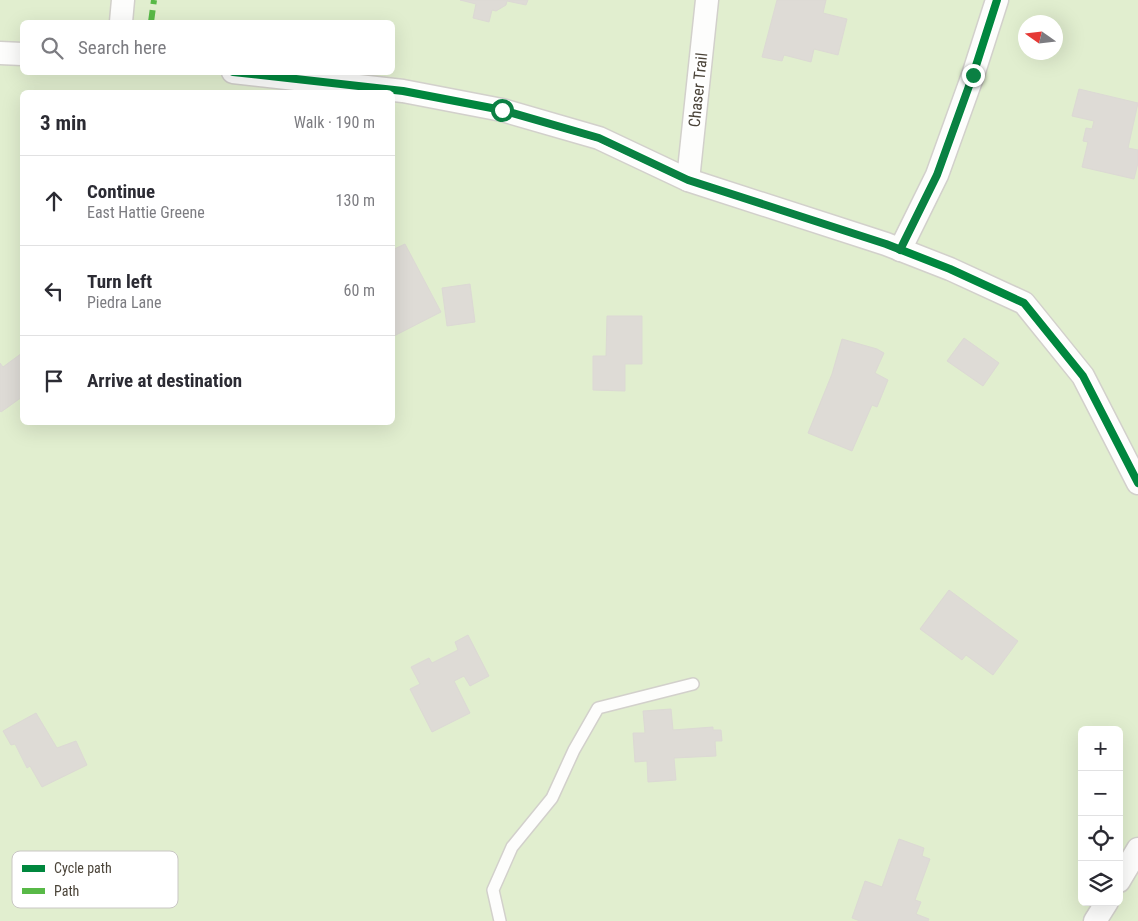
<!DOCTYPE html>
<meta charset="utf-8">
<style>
:root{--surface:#fff;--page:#f2f2f3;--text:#2b2b33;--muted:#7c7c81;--line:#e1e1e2}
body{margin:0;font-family:"Roboto Condensed",sans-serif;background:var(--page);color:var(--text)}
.controls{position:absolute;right:15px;bottom:15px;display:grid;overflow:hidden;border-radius:8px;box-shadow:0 5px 20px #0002}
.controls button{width:45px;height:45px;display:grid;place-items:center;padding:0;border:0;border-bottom:1px solid var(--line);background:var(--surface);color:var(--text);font:25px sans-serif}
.compass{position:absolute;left:1018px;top:15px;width:45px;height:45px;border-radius:50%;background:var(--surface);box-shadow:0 5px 20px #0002;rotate:284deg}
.stop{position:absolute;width:15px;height:15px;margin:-11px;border:4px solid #0b8043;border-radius:50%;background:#fff}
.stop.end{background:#0b8043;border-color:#fff;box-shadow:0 1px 5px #0008}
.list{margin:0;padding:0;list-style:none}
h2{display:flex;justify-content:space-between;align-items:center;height:65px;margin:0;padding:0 20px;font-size:21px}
h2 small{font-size:16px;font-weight:400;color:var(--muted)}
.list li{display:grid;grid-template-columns:32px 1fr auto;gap:15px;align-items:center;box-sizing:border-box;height:90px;padding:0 20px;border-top:1px solid var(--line)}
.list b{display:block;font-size:19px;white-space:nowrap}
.list p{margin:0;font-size:16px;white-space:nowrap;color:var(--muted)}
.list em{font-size:16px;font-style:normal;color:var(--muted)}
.icon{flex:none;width:28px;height:28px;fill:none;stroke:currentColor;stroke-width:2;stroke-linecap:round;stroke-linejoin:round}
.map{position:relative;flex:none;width:1138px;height:921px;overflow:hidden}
.search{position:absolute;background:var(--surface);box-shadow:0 5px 20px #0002;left:20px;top:20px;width:375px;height:55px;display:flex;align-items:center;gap:12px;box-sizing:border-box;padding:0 18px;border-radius:8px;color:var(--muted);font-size:19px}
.panel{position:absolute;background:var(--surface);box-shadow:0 5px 20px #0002;left:20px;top:90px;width:375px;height:335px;border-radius:8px}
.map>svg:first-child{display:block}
.green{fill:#e1eecf;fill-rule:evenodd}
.building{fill:#dedbd6;stroke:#dcd9d4}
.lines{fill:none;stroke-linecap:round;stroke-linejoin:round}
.lane-casing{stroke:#d2d0cb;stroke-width:14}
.street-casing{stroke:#d2d0cb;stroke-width:25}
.lane{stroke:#fdfdfc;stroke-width:11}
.street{stroke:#fdfdfc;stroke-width:22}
.quiet{stroke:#58b947;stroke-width:6;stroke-dasharray:12 6;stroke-linecap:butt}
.cycleway-casing{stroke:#fff;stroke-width:11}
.cycleway{stroke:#00873e;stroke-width:8}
.route{stroke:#0b8043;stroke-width:6}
.labels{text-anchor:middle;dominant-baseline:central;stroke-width:5;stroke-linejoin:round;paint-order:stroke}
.street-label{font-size:16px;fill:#4b4439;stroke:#fff}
.key{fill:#fff;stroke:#c9c7c4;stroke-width:1}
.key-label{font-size:14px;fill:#4b4439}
</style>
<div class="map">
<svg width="1138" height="921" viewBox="0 0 1138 921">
<rect width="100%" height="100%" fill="#f4f2ee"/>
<path class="green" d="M0,0H1138V921H0ZM22,22H392V72H22ZM1026,22H1056V52H1026ZM22,92H392V422H22ZM1082,730H1119V902H1082Z"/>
<g class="building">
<path d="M460,0H528L526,5L507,1L506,5L496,11L492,10L489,22L473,18L476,4Z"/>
<path d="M777,0H826L823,13L847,19L838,55L814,49L811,62L784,55L782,61L762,57Z"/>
<path d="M1079,89L1138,103L1128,148L1138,150V163L1134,179L1082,167L1088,142L1083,141L1086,128L1092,129L1094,121L1072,116Z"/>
<path d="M405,244L441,312L392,337V250Z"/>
<path d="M470,284L475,322L447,326L442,288Z"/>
<path d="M607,316H642V364H625V391L593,390V356H606Z"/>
<path d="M964,338L999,363L983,386L947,361Z"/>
<path d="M842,339L877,349L884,353L875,373L888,380L877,407L872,405L852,451L808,433L832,374Z"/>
<path d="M22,353V397L1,412L0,411V363L3,367Z"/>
<path d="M949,590L1018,641L993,675L966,655L962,660L920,629Z"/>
<path d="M468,635L489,676L470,686L464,676L454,681L470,713L432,732L410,689L420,684L411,667L429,658L432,663L458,650L455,642Z"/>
<path d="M671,709L673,730L713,727V730H721L722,741H715L716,756L674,758L676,780L648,782L647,761L635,762L633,733H645L643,711Z"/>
<path d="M36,713L57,748L76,741L87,765L42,787L30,766L27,768L15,744L11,745L3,731Z"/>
<path d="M899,839L924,848L922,856L930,859L915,900L921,902L916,914L929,919L928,921H860L852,918L865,881L882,887Z"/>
</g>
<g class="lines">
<g class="lane-casing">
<path id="lane" d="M500,921L493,890L512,847L552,798L574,750L598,708L693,684"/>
</g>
<g class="street-casing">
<g id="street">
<path d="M121,22L123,0"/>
<path d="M0,53L22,54"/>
<path d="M233,72L403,91L502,110L599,138L688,180L886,244L950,269L1024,303L1083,376L1138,483"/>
<path d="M688,180L707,0"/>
<path d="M900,250L937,175L973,75L997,0"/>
<path d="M1119,881L1138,849"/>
<path d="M1095,921L1107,902"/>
</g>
</g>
<use href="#lane" class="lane"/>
<use href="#street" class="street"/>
<path class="quiet" d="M151,22L154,0"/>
<g class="cycleway-casing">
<g id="cycleway">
<path d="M233,72L403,91L502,110L599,138L688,180L886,244L950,269L1024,303L1083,376L1138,483"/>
<path d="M900,250L937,175L973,75L997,0"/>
</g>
</g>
<use href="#cycleway" class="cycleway"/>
</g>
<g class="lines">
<path class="route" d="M502,110L598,138L688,180L886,244L900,250L937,175L973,75"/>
</g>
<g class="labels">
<g class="street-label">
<text transform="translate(698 90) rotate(-84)">Chaser Trail</text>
</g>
</g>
<rect x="12" y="851" width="166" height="57" rx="8" class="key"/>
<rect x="22" y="865" width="23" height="7" fill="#00873e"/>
<rect x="22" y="888" width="23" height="6" fill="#58b947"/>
<g class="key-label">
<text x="54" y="873">Cycle path</text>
<text x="54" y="896">Path</text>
</g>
</svg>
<div class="controls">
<button>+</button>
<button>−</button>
<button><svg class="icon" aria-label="locate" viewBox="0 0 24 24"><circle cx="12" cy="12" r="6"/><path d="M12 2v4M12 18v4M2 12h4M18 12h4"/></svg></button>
<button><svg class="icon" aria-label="layers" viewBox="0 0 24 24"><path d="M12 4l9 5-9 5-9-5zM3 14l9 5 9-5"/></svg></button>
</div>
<svg class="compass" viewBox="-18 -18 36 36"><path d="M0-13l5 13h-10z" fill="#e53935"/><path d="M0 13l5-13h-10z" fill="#7c7c81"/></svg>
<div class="stop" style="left:502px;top:110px"></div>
<div class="stop end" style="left:973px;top:75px"></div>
<div class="search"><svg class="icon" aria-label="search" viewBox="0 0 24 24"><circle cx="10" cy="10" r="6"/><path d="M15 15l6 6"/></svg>Search here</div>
<section class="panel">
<h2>3 min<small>Walk · 190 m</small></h2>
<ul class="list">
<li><svg class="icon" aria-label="ahead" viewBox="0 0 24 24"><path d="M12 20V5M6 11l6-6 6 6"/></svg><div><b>Continue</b><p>East Hattie Greene</p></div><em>130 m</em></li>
<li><svg class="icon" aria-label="left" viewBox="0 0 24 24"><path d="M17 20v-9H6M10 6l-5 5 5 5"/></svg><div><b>Turn left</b><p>Piedra Lane</p></div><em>60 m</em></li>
<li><svg class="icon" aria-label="arrive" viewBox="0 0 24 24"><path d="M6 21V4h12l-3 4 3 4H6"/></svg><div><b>Arrive at destination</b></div></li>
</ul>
</section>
</div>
